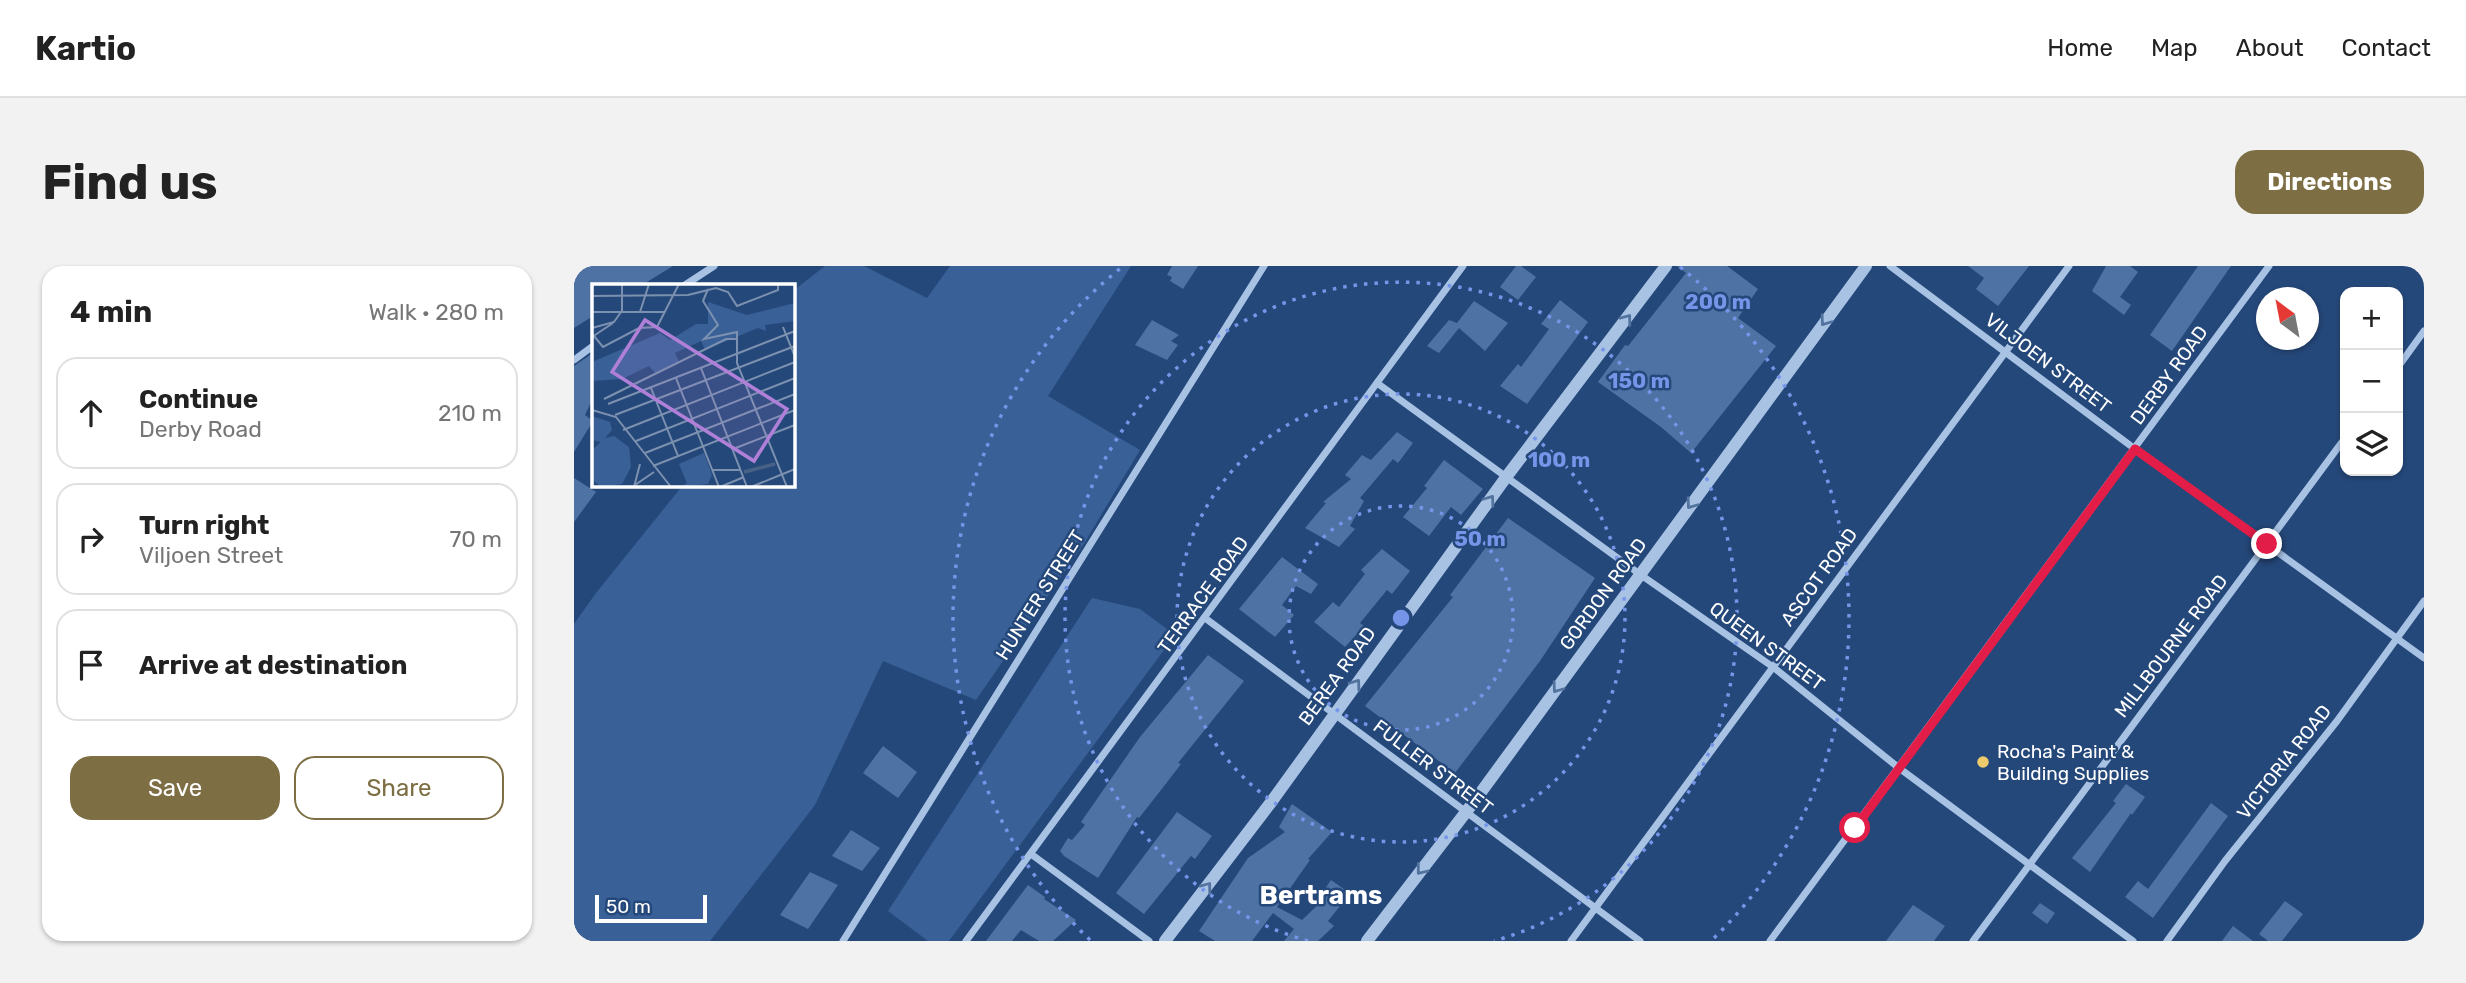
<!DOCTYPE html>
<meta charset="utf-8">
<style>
:root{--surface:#fff;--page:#f2f2f2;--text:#222;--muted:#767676;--line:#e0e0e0;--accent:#7d6e44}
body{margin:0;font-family:Rubik,sans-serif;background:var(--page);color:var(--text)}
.controls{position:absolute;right:21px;top:21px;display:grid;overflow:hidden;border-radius:14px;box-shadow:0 2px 5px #0004}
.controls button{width:63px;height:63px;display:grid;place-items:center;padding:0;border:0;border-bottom:2px solid var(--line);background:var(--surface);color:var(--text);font:35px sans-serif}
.compass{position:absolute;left:1682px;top:21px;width:63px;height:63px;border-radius:50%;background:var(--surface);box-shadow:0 2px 5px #0004;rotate:328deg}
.scale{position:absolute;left:21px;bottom:18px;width:112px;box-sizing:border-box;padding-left:7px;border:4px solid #fff;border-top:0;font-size:19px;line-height:24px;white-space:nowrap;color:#fff;-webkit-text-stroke:5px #25487a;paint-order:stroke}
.stop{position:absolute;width:21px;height:21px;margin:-16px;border:5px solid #e11d48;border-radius:50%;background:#fff}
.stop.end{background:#e11d48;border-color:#fff;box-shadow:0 2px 7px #0008}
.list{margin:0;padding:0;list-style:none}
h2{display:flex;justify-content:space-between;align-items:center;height:91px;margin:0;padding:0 28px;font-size:30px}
h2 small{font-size:23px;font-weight:400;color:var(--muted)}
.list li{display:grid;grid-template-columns:46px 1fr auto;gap:21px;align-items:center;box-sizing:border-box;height:112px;margin:0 14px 14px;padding:0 14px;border:2px solid var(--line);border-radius:21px}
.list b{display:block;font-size:26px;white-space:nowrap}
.list p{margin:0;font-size:23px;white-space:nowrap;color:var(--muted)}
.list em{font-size:23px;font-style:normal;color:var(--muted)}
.actions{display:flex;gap:14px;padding:21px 28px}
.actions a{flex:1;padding:16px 0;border:2px solid var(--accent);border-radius:21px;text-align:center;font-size:24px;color:var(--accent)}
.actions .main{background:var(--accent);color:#fff}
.icon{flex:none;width:38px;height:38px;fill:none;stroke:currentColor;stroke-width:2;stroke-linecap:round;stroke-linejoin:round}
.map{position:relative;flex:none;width:1850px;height:675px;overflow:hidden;border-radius:21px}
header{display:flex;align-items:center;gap:42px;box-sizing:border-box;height:98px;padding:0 35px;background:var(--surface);border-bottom:2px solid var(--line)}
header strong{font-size:33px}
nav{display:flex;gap:38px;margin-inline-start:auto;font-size:24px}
.intro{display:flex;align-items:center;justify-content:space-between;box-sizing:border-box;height:168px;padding:0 42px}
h1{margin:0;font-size:49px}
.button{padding:18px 32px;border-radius:21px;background:var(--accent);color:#fff;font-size:24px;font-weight:700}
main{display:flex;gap:42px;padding:0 42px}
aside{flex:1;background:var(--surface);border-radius:21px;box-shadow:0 2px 5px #0004}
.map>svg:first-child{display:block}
.green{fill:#396198}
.building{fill:#4d72a3}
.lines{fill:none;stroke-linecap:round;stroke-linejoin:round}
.minor{stroke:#a8c2e4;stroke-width:7}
.tertiary{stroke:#a8c2e4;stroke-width:12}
.oneway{stroke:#53739f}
.route{stroke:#e11d48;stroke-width:9}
.ring{fill:none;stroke:#7795e8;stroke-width:3.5;stroke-dasharray:3.5 7}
.poi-dot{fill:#edcb6d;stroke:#25487a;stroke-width:2.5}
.labels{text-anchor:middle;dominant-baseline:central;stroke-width:5;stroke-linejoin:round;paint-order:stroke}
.street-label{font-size:19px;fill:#fff;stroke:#25487a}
.poi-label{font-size:19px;fill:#fff;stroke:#25487a;text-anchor:start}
.district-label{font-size:26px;font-weight:bold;fill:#fff;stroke:#25487a}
.inset-river{fill:none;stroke:#476286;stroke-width:3.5}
.inset-road{fill:none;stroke:#7c91af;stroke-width:2}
.view{fill:#b080d9;fill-opacity:0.15;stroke:#b080d9;stroke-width:3.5}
.inset-edge{fill:none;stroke:#fff;stroke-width:3.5}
.centre{fill:#7795e8;stroke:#25487a;stroke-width:3.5}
.ring-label{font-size:21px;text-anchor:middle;font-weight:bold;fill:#7795e8;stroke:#25487a;stroke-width:5;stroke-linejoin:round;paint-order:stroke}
</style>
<header>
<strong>Kartio</strong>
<nav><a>Home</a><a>Map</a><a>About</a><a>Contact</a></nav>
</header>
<div class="intro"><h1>Find us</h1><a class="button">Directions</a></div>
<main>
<aside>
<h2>4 min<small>Walk · 280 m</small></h2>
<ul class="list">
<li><svg class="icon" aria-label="ahead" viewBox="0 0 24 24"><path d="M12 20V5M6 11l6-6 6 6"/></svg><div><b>Continue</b><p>Derby Road</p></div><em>210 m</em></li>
<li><svg class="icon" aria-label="right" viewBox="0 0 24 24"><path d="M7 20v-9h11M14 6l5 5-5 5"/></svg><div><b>Turn right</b><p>Viljoen Street</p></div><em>70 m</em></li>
<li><svg class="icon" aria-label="arrive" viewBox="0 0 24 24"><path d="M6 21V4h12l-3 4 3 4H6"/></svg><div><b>Arrive at destination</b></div></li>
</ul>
<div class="actions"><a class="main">Save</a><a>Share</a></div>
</aside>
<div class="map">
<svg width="1850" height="675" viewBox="0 0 1850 675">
<rect width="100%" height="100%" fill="#25487a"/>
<g class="green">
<path d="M251,0H290L353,32L376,0H557L474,130L566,184L511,276L402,434L309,395L241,539L136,675H0V358L22,327L109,219H219V25Z"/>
<path d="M518,332L566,343L601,369L375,675H354L314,645Z"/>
</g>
<g class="building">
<path d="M0,0H99L68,19H19V50L0,62Z"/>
<path d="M598,0H624L609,23L596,15L598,11L593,9Z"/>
<path d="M942,0H947L962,11L944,34L926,21Z"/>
<path d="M1103,0H1153L1184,23L1164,52L1202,80L1117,187L1087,161L1024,116L1051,79L1054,80L1112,7Z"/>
<path d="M1394,0H1455L1424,40L1402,23L1410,12Z"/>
<path d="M1532,0H1556L1564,6L1546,31L1557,39L1550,49L1518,25Z"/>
<path d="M1624,0H1657L1598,85L1576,69Z"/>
<path d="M986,34L1014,56L953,138L926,120L944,98L947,101L975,63L967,58Z"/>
<path d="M900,35L934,57L911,85L885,62L865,87L853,80L875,54L883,57Z"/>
<path d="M578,54L605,69L597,75L604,79L593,94L561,79Z"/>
<path d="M19,87V132L11,149L19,155L0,186V100Z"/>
<path d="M823,166L839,177L824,197L819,193L786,232L790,235L776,260L781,263L765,281L731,262L752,237L749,236L777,213L771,209L788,189L797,194Z"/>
<path d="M870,194L909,223L887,249L877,241L855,270L829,251L853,222L850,220Z"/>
<path d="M0,212L22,226L0,256Z"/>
<path d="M934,252L1021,312L966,395L881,507L791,440L879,331L876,329Z"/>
<path d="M808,283L836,305L818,328L813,324L786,357L790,360L771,381L740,356L759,336L765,341L791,308L787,304Z"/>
<path d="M708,291L744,318L737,328L722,320L708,339L720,349L701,371L665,343Z"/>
<path d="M634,389L670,415L604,497L607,498L587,524L565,552L563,551L524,612L490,590L486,585L494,572L498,574L511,559L507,556L566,471Z"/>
<path d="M309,480L343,506L324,532L289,507Z"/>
<path d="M1552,518L1571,531L1558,549L1557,547L1516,606L1498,592L1542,537L1539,535Z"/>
<path d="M1637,537L1654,550L1579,652L1551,631L1564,615L1574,623Z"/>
<path d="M718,538L758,566L734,593L736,594L703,641L728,654L748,635L744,633L757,614L787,635H770L754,655L760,660L744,675H710L720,663L699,647L678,675H641L625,665L674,592L711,566L705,561Z"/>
<path d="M603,546L638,570L621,593L617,590L570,648L542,627Z"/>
<path d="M277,564L306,582L288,605L258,590Z"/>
<path d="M236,606L264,619L234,663L206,649Z"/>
<path d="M454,619L471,631L470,633L502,654L479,675H465L447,664L438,675H412Z"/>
<path d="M1711,635L1729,648L1708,675H1694L1685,668Z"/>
<path d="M1466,637L1481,647L1473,658L1458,647Z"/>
<path d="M1339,639L1371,660L1360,675H1312Z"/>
<path d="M1659,660L1679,675H1648Z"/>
</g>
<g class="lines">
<g class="minor">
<path d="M1316,0L1561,183L1850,392"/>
<path d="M111,19L140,0"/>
<path d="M0,94L19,80"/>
<path d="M1824,101L1850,65"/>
<path d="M803,117L1067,309L1199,401L1325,502L1559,675"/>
<path d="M631,352L1066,675"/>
<path d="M457,588L575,675"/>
<path d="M269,675L690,0"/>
<path d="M392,675L889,0"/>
<path d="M997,675L1495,0"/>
<path d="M1196,675L1695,0"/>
<path d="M1399,675L1771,172"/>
<path d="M1593,675L1651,595L1763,455L1850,335"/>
</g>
<g class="tertiary">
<path d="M591,675L698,535L933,210L1092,0"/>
<path d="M793,675L902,533L1292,0"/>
</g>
</g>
<defs><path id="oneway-chevron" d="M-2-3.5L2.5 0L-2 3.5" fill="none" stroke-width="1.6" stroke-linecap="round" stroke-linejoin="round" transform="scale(1.75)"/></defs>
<g class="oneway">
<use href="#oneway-chevron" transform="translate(1053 53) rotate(-53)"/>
<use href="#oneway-chevron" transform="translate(1251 55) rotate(126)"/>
<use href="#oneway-chevron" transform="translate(916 234) rotate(-54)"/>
<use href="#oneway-chevron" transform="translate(1117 238) rotate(126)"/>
<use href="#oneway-chevron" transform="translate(782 418) rotate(-54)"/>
<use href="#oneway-chevron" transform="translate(983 422) rotate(126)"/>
<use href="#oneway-chevron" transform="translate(847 604) rotate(128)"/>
<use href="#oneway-chevron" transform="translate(633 621) rotate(-53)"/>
</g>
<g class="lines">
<path class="route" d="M1281,562L1561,183L1693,278"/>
</g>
<g class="ring">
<circle cx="827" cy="352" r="112"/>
<circle cx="827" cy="352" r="224"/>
<path d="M734 675A336 336 0 1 1 920 675"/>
<path d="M516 674A448 448 0 0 1 548 1M1106 1A448 448 0 0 1 1138 674"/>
</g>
<circle class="poi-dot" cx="1409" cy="496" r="7"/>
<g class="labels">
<g class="street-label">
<text transform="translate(1474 97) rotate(37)">VILJOEN STREET</text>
<text transform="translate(1595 109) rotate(-54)">DERBY ROAD</text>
<text transform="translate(1245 311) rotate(-54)">ASCOT ROAD</text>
<text transform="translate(1029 328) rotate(-54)">GORDON ROAD</text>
<text transform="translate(466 329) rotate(-58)">HUNTER STREET</text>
<text transform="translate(629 329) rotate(-54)">TERRACE ROAD</text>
<text transform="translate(1193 380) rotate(36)">QUEEN STREET</text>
<text transform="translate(1597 380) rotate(-53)">MILLBOURNE ROAD</text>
<text transform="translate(763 410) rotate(-54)">BEREA ROAD</text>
<text transform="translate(1710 496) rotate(-52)">VICTORIA ROAD</text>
<text transform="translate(859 501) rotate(37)">FULLER STREET</text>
</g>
<g class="poi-label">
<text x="1423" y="485">Rocha's Paint &amp;<tspan x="1423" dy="22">Building Supplies</tspan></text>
</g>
<g class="district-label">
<text x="747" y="629">Bertrams</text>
</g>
</g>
<g transform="translate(18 18)">
<rect width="203" height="203" fill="#25487a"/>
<path d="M116,18L155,31L203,19V37L173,41L174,47L166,44L113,66L109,57L83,69L87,78L63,89L57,82L30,95L0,97V78L68,49L78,56L104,40H116ZM0,132L18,138L20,146L13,154L22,152L37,163L39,183L30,200L10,203L0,196V166L9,158L0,156ZM112,169L120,191L116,200L88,203L95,199L87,180Z" fill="#396198"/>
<path class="inset-river" d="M152,188L183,180"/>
<path class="inset-road" d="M30,0V28M116,5L111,17L126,41L112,55L145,48V79L195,203M0,12L96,11L124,4L136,8L145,22L186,6V0M0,28H73M48,28L57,0M191,43L203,73M0,44L22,38L29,28M2,52L11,63L47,44L65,43L87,0M0,53L21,39M109,84L155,203M84,94L127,203M59,104L86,172M12,115L134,55H145M16,120L203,47M0,126L24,133L79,203M23,131L203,62M31,146L203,78M44,157L203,94M141,165L203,141M53,169L203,110M61,182L203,126M121,186H149M43,201L62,188M42,203L48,180M128,203L152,193M159,203L203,185"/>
<path class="view" d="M53,36L195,125L162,177L20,88Z"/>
<rect width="203" height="203" class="inset-edge"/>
</g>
<circle cx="827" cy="352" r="10" class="centre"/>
<g class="ring-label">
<text x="1144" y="43">200 m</text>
<text x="1065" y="122">150 m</text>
<text x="985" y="201">100 m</text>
<text x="906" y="280">50 m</text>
</g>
</svg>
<div class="controls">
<button>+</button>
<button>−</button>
<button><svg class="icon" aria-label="layers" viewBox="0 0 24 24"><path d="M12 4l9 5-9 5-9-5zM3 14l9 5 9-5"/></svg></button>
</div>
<svg class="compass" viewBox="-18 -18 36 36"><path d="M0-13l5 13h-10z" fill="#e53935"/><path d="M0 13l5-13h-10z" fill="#767676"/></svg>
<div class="scale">50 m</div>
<div class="stop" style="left:1281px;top:562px"></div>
<div class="stop end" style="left:1693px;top:278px"></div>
</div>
</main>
